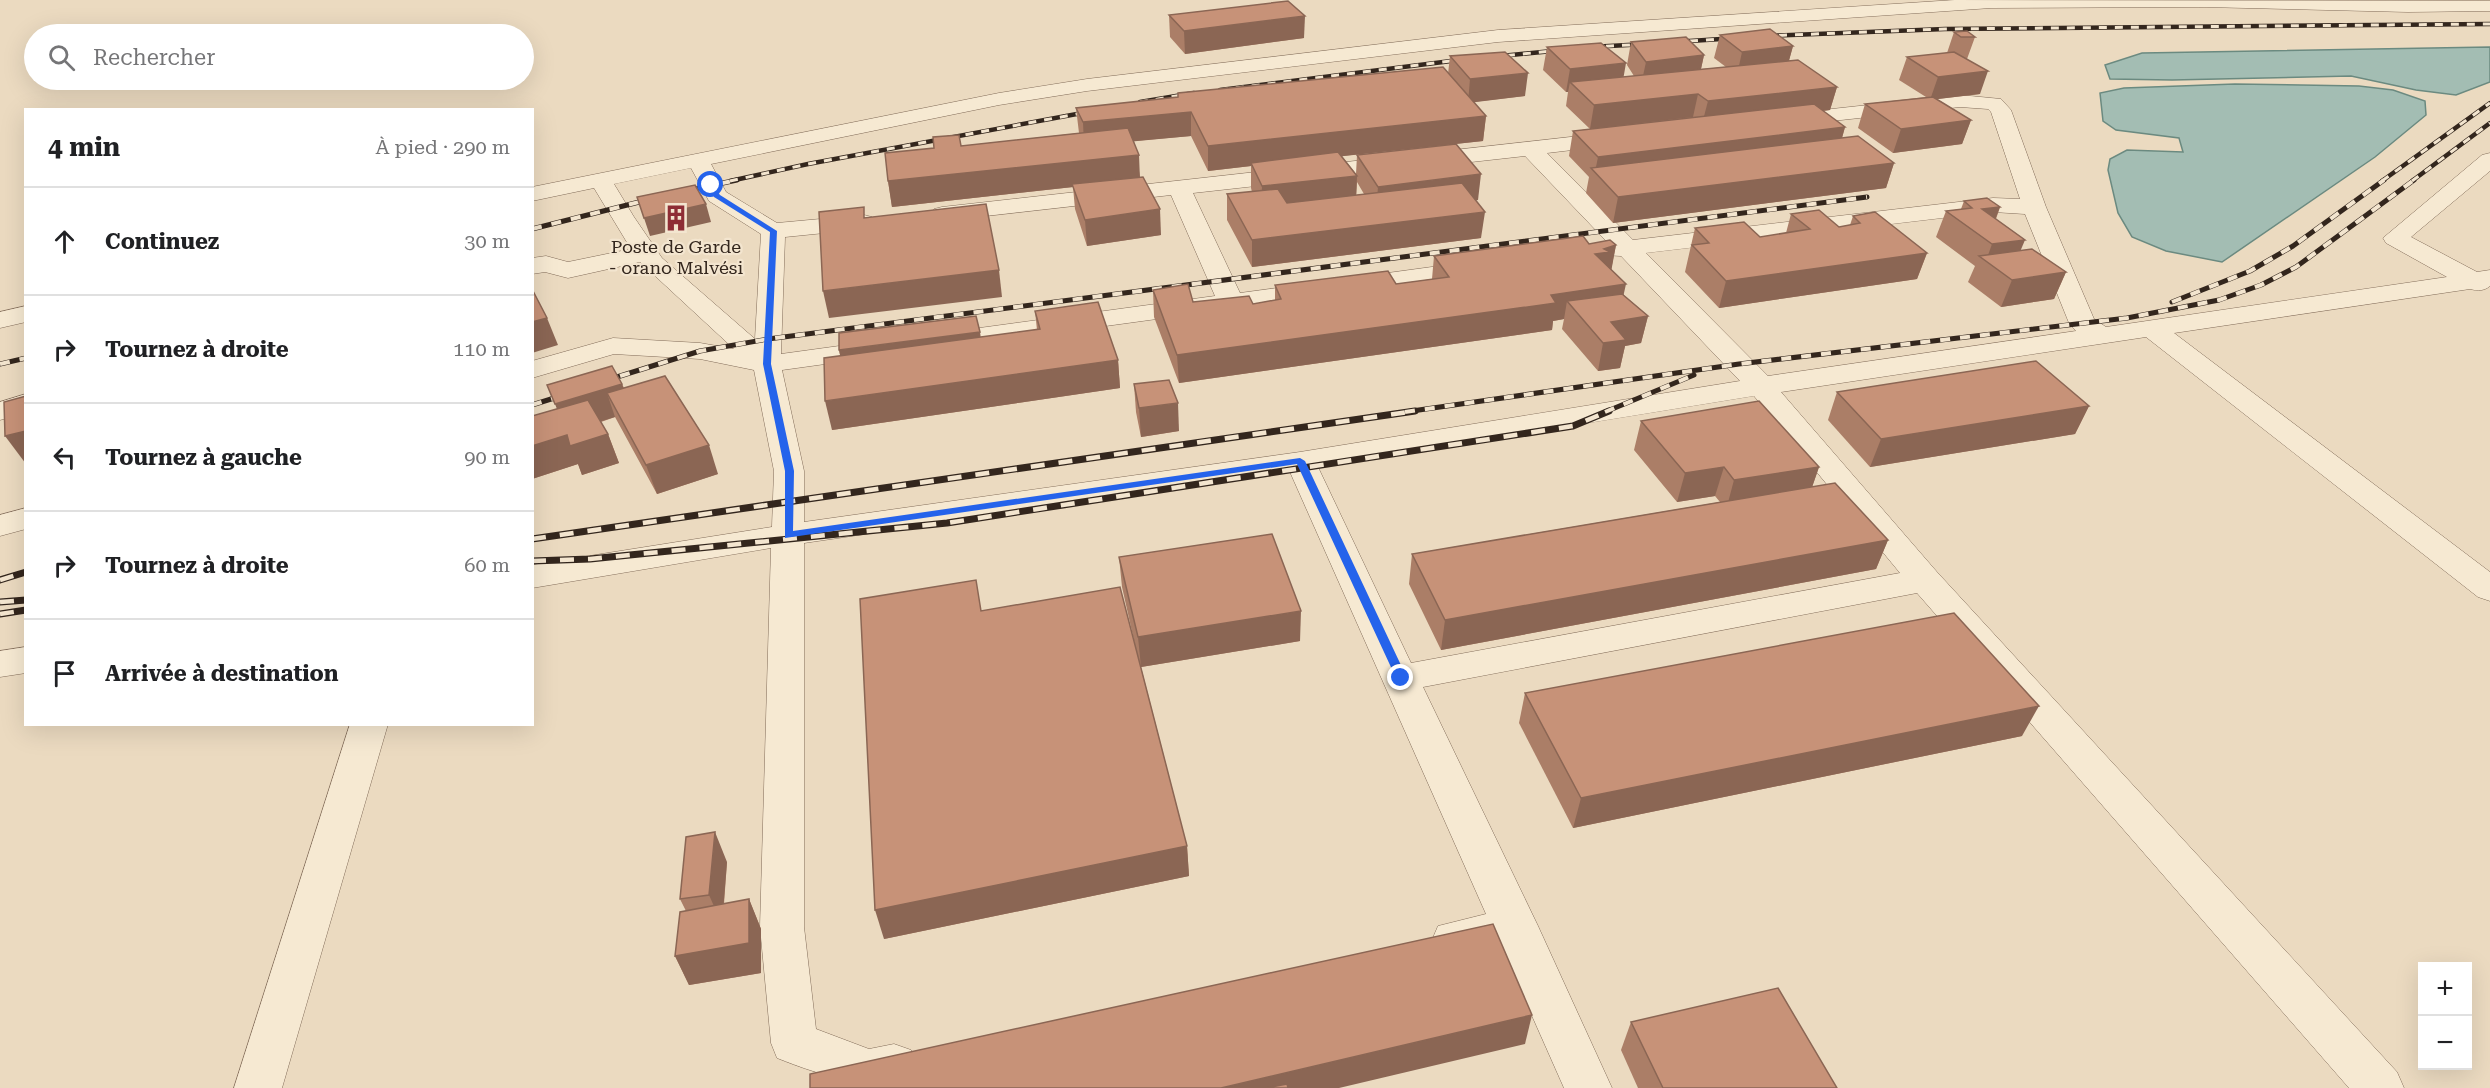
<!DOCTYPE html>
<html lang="fr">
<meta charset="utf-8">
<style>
:root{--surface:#fff;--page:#f6f6f6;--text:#202124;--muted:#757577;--line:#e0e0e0}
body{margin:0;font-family:"Roboto Serif",serif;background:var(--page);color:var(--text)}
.controls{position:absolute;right:18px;bottom:18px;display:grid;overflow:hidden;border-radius:0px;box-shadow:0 6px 24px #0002}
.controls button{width:54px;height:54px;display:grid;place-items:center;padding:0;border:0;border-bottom:2px solid var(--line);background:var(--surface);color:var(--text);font:30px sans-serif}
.stop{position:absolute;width:18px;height:18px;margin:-14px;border:4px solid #2563eb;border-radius:50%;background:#fff}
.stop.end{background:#2563eb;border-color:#fff;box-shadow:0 2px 6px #0008}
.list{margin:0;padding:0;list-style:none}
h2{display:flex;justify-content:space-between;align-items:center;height:78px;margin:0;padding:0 24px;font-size:26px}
h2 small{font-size:20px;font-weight:400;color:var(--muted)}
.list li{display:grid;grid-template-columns:39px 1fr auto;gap:18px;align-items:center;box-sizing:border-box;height:108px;padding:0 24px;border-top:2px solid var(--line)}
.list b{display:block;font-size:22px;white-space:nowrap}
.list em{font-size:20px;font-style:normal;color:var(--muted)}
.icon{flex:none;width:33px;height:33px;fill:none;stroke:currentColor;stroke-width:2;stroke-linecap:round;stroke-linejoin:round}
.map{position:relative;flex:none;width:2490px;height:1088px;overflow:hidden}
.search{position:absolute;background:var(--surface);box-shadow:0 6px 24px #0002;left:24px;top:24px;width:510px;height:66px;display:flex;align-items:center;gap:15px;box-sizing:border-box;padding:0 21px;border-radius:33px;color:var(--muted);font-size:22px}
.panel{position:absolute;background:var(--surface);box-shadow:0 6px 24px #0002;left:24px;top:108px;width:510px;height:618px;border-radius:0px}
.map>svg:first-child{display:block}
.water{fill:#a3bdb3;stroke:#6b8a80;stroke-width:1.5}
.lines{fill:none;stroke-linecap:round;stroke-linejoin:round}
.minor-casing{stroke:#826c59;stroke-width:1}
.minor{fill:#f6e9d2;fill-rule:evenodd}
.rail-far2-casing{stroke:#33261d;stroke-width:4.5}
.rail-far1-casing{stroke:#33261d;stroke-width:5}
.rail-casing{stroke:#33261d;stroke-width:7}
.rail-far2{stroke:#f3e5cf;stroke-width:3;stroke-dasharray:8;stroke-linecap:butt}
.rail-far1{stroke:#f3e5cf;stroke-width:4;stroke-dasharray:10;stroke-linecap:butt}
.rail{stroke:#f3e5cf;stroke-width:4.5;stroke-dasharray:14;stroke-linecap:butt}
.wall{fill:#ab7e67;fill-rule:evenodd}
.shaded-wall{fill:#8b6654}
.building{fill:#c79278;stroke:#8b6654;stroke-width:1.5}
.route{fill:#2563eb}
.labels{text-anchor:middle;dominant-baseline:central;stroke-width:4.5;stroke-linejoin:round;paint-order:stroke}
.far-poi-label{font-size:18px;fill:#33261d;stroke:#f3e5cf}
</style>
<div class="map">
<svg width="2490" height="1088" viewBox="0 0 2490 1088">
<rect width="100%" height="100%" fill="#ebdac0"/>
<g class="water">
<path d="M2490,47V82L2456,95L2416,90L2351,76L2172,80L2110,79L2105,65L2142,53Z"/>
<path d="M2235,84L2359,86L2393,90L2425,101L2426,115L2375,157L2222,262L2166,251L2132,237L2118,213L2108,170L2110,159L2127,150L2183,152L2179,138L2116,130L2103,121L2100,93L2124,88Z"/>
</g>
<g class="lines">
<g class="minor-casing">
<g id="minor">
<path d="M1955,0L2490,1V11L2408,12L2205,7L1991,8L1498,42L1087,91L999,105L711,164L726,192L777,223L864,215L872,217L876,222L872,227L864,229L785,237L781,354L883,340L893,342L897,348L893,354L883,356L782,370L804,471V522L1300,452L1740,381L1621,256L1604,255L1601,250L1604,245L1609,244L1525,156L1193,193L1240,293L1476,261L1485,264L1489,269L1485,274L938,349L928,347L924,341L928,335L1215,296L1171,195L942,221L934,219L930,214L934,209L942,207L1615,132L1623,134L1626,139L1623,144L1547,153L1633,240L1993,198L2020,199L1991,112L1988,109L1960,107L1786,126L1779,124L1775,120L1779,116L1786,114L1960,95L2001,99L2011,110L2046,207L2094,319L2106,327L2447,277L2386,243L2383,238L2482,155L2490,153V171L2411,237L2477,272L2490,270V286C2484,291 2478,291 2470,289L2174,333L2490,572V601L2478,597L2146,337L1781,392L1937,572L2397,1072L2404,1088H2349L1917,593L1423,687L1538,926L1612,1088H1564L1502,948L1454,959L1438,954L1432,940L1438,926L1486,914L1290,472L804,543V927L816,1029L869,1049L894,1044L911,1050L918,1066L911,1082C863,1088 822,1076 777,1058L771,1043L760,927L771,548L532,588V565L772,527L774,471L754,370L700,359L614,354L532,378V361L613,338L700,343L734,349L640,262L568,278L545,272L532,274V258L546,256L568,262L631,249L594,188L532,201V187L999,93L1087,79L1498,30ZM691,168L709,201L761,234L755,339L662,258L634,217L614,184ZM1993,212L2025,214L2069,323L2076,331L1768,376L1646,253ZM1754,396L1900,573L1411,663L1318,467Z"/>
<path d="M26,306V322L0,328V312Z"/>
<path d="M26,394V413L0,420V402Z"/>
<path d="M26,508V529L0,536V515Z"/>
<path d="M26,647V673L0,677V651Z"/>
<path d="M350,724H388L282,1088H234Z"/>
</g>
</g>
<use href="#minor" class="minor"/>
<g class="rail-far2-casing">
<g id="rail-far2">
<path d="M1763,36L1945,29L2490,24"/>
<path d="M1674,42L1737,38"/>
<path d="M1590,47L1647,44"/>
<path d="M1491,57L1563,50"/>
<path d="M1220,90L1467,59"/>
<path d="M1140,102L1194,93"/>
<path d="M730,181L808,164L1093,111"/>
<path d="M2382,181L2490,103"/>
<path d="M2412,181L2490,123"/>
</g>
</g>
<g class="rail-far1-casing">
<g id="rail-far1">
<path d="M681,192L737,180"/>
<path d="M532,229L655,198"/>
<path d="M2172,302L2250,271L2293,246L2384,180"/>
<path d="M0,364L26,358"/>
<path d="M601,382L700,351L768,339L1867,197"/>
<path d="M532,405L567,394"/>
<path d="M1405,412L1739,364L2127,318L2219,300L2261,285L2296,267L2414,180"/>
<path d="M1605,412L1694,375"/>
</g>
</g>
<g class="rail-casing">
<g id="rail">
<path d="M532,539L1415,411"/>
<path d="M532,561L590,559L947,523L1573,426L1609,411"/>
<path d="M0,580L26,572"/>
<path d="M0,602L26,600"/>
<path d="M0,614L26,610"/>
</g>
</g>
<use href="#rail-far2" class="rail-far2"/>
<use href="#rail-far1" class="rail-far1"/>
<use href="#rail" class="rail"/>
</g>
<g class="wall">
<path d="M1169,15L1304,38L1185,54L1170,37Z"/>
<path d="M1954,32L1975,37L1967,59L1980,94L1937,99L1971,120L1962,144L1893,153L1858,128L1865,104L1926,97L1899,80L1907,57L1947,53Z"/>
<path d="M1720,35L1793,46L1789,60L1837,87L1830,110L1823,111L1845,127L1842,138L1894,163L1886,188L1613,223L1586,193L1589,177L1569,156L1573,131L1590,129L1566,106L1568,92H1566L1543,70L1547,47L1624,77L1634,76L1627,65L1631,42L1704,55L1701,69L1726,67L1714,58Z"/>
<path d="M1450,56L1525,96L1473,102L1486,116L1483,141L1342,156L1356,174L1357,155L1478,200H1475L1481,238L1252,267L1227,220V194L1252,192L1251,188V166L1208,171L1191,136L1134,141L1140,177L1161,235L1087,246L1075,209L1073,187L892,207L888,181L961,146L1079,133L1076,108L1448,74ZM1357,182L1364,194L1356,195Z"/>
<path d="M1964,201L2000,207L1996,219L2020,250L2066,272L2054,299L2001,307L1968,282L1975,266L1936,237L1946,211L1961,209Z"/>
<path d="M1791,214L1839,227L1850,225L1853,216L1927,253L1917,279L1719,308L1685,272L1695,228L1760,237L1786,233Z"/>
<path d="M1589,244L1616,245L1611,270L1624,295L1648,316L1641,343L1625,346L1620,368L1598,371L1562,329L1564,319L1553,321L1552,330L1179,383L1154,317L1153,290L1193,302L1253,304L1275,300V285L1396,284L1432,279L1434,256Z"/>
<path d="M1035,311L1118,360L1120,388L832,430L840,355L839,350L981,337L1037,330Z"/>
<path d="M622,384L624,388L718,474L657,494L615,417L601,422L608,434L619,463L582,475L578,464L532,479V416L557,409Z"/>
<path d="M1134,384L1179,431L1141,437L1136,412Z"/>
<path d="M1837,392L2089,406L2075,434L1870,467L1828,420Z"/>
<path d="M1641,421L1819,467L1812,487L1888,540L1876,569L1441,650L1409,584L1412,554L1720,502L1715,496L1677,502L1634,450Z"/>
<path d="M1119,557L1300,641L1141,667L1187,846L1189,876L884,939L982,611L1135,645L1122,587Z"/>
<path d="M1525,693L2022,736L1573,828L1519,723Z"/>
<path d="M727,862L724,904L749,899L761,929V973L689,985L675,956L686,911L680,899Z"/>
<path d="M1631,1022L1837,1088H1638L1621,1050Z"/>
</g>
<g class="shaded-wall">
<path d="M1305,16L1304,38L1185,54L1184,31Z"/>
<path d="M1793,46L1787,68L1737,75L1742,52Z"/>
<path d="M1704,55L1699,78L1641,85L1646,62Z"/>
<path d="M1626,63L1622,86L1570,82L1568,92H1566L1570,69Z"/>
<path d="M1988,71L1980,94L1930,100L1938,77Z"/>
<path d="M1528,73L1525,96L1468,103L1470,79Z"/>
<path d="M1837,87L1830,110L1702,124L1708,101Z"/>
<path d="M1698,94L1693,117L1590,129L1594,105Z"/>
<path d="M1191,112V136L1084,146L1083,122Z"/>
<path d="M1486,116L1483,141L1252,166L1251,163V166L1208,171V146Z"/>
<path d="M1971,120L1962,144L1893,153L1901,129Z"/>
<path d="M1845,127L1838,152L1595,172L1598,157Z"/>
<path d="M1139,155L1140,180L1072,184L1073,187L892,207L888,181Z"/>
<path d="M1894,163L1886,188L1613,223L1618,197Z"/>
<path d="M1481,174L1478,200L1376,212L1378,187Z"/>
<path d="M1357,176L1356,202L1261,211L1262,186Z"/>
<path d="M706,204L711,222L650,236L644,218Z"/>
<path d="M2000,207L1990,233L1982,209Z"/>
<path d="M1160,209L1161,235L1087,246L1085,220Z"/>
<path d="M1485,212L1481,238L1252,267V240Z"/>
<path d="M2025,240L2014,266L1986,261L1992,244Z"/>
<path d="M1616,245L1611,272L1595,254L1604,249Z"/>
<path d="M1927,253L1917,279L1719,308L1726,281Z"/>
<path d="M999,270L1002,297L829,318L823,291Z"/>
<path d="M2066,272L2054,299L2001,307L2012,280Z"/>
<path d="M1626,284L1620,311L1567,301L1564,319L1553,321L1552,330L1179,383L1177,355L1551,295Z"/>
<path d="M1648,316L1641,343L1625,346L1620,368L1598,371L1603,343L1611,322Z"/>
<path d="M547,318L558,345L532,353V322Z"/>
<path d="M980,332L984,360L845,378L839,350Z"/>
<path d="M1118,360L1120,388L832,430L825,401Z"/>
<path d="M622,384L632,412L607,393L615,417L566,432L555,404Z"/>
<path d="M1178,403L1179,431L1141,437L1139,408Z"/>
<path d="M2089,406L2075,434L1870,467L1881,439Z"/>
<path d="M26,431V464L5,436Z"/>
<path d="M608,434L619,463L582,475L578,464L532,479V446L567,435Z"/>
<path d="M709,445L718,474L657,494L646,465Z"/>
<path d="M1724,467L1715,496L1677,502L1685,473Z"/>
<path d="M1819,467L1809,496L1726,510L1734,480Z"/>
<path d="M1888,540L1876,569L1441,650L1445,620Z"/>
<path d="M1301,611L1300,641L1141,667L1138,637Z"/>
<path d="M2039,706L2022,736L1573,828L1581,798Z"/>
<path d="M715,832L727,862L722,924L709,895Z"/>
<path d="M1187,846L1189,876L884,939L875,910Z"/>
<path d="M749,899L761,929V973L689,985L675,956Z"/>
<path d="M1532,1015L1525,1044L1339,1088H1221Z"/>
</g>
<g class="building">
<path d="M1288,1L1305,16L1184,31L1169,15Z"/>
<path d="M1770,29L1793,46L1742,52L1720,35Z"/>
<path d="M1967,31L1975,37H1961L1954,32Z"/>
<path d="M1686,37L1704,55L1646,62L1631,42Z"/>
<path d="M1601,43L1626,63L1570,69L1547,47Z"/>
<path d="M1505,52L1528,73L1470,79L1450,56Z"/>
<path d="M1954,52L1988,71L1938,77L1907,57Z"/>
<path d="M1798,60L1837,87L1708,101L1698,94L1594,105L1570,82Z"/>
<path d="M1443,67L1486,116L1208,146L1191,112L1083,122L1076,108L1178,97V93Z"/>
<path d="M1933,97L1971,120L1901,129L1865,104Z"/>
<path d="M1814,104L1845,127L1598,157L1573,131Z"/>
<path d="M1128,128L1139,155L888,181L885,153L934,148L933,137L959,135L961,146Z"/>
<path d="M1858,136L1894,163L1618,197L1591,168Z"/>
<path d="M1456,144L1481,174L1378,187L1357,155Z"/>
<path d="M1338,152L1357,176L1262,186L1251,163Z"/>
<path d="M1143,177L1160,209L1085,220L1072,184Z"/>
<path d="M1462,183L1485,212L1252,240L1227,194L1278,189L1287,203Z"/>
<path d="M695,185L706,204L644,218L637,197Z"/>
<path d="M1987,198L2000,207L1982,209L2025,240L1992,244L1946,211L1972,208L1964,201Z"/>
<path d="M986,204L999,270L823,291L819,212L864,207V218Z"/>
<path d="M1819,210L1839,227L1860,223L1853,216L1875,212L1927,253L1726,281L1692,245L1709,243L1695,228L1744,222L1760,237L1810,229L1791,214Z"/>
<path d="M1583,236L1589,244L1610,240L1616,245L1604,249L1610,252L1595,254L1626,284L1551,295L1556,303L1177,355L1153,290L1188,284L1193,302L1249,296L1253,304L1281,299L1275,285L1388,271L1396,284L1449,277L1434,256Z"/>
<path d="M2032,249L2066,272L2012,280L1979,256Z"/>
<path d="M532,289L547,318L532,322Z"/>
<path d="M1622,294L1648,316L1611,322L1626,340L1603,343L1567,301Z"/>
<path d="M1098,302L1118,360L825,401L824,358L1040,329L1035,311Z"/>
<path d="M976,316L980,332L839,350V333Z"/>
<path d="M2036,361L2089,406L1881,439L1837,392Z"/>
<path d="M612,366L622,384L555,404L547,385Z"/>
<path d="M665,376L709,445L646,465L607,393Z"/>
<path d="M1169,380L1178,403L1139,408L1134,384Z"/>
<path d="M26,396V431L5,436L4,402Z"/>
<path d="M588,400L608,434L570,446L567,435L532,446V416Z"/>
<path d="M1759,401L1819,467L1734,480L1724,467L1685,473L1641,421Z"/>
<path d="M1835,483L1888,540L1445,620L1412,554Z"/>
<path d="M1272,534L1301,611L1138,637L1119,557Z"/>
<path d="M976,580L981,611L1120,587L1187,846L875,910L860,599Z"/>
<path d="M1954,613L2039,706L1581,798L1525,693Z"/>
<path d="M715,832L709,895L680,899L686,837Z"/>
<path d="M749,899V943L675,956L680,912Z"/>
<path d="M1493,924L1532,1015L1221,1088H810V1074Z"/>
<path d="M1778,988L1837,1088H1663L1631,1022Z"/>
<path d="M1287,1084L1288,1088H1266Z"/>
</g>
<path class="route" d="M711,183L720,195L777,231L771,364L794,471L793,531L1300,458L1305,461L1407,678L1405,681H1397L1396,678L1297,464L785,538V471L763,364L770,232L714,197L708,185Z"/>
<defs>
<g id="building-bare" transform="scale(2.07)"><path d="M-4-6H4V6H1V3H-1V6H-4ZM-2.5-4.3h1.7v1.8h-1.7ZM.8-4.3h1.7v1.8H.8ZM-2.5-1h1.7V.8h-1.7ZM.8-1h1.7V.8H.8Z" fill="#8e2d35" stroke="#f3e5cf" stroke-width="2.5" paint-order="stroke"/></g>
</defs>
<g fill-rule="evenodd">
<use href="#building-bare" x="676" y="218"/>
</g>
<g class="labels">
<g class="far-poi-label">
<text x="676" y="246">Poste de Garde<tspan x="676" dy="21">- orano Malvési</tspan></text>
</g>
</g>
</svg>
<div class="controls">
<button>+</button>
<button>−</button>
</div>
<div class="stop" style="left:711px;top:185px"></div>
<div class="stop end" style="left:1401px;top:678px"></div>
<div class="search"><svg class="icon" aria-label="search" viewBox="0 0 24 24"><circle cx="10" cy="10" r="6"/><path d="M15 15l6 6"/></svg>Rechercher</div>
<section class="panel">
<h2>4 min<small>À pied · 290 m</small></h2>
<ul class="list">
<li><svg class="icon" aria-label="ahead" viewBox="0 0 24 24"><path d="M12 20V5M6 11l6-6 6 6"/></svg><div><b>Continuez</b></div><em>30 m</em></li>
<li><svg class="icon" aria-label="right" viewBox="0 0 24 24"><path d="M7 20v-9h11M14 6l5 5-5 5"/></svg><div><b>Tournez à droite</b></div><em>110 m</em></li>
<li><svg class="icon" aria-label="left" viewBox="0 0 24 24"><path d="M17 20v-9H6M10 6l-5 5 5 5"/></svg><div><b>Tournez à gauche</b></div><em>90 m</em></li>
<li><svg class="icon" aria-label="right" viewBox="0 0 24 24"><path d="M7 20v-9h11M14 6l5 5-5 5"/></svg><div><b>Tournez à droite</b></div><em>60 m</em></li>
<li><svg class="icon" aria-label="arrive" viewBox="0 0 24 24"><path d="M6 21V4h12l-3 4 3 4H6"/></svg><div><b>Arrivée à destination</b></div></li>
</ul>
</section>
</div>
